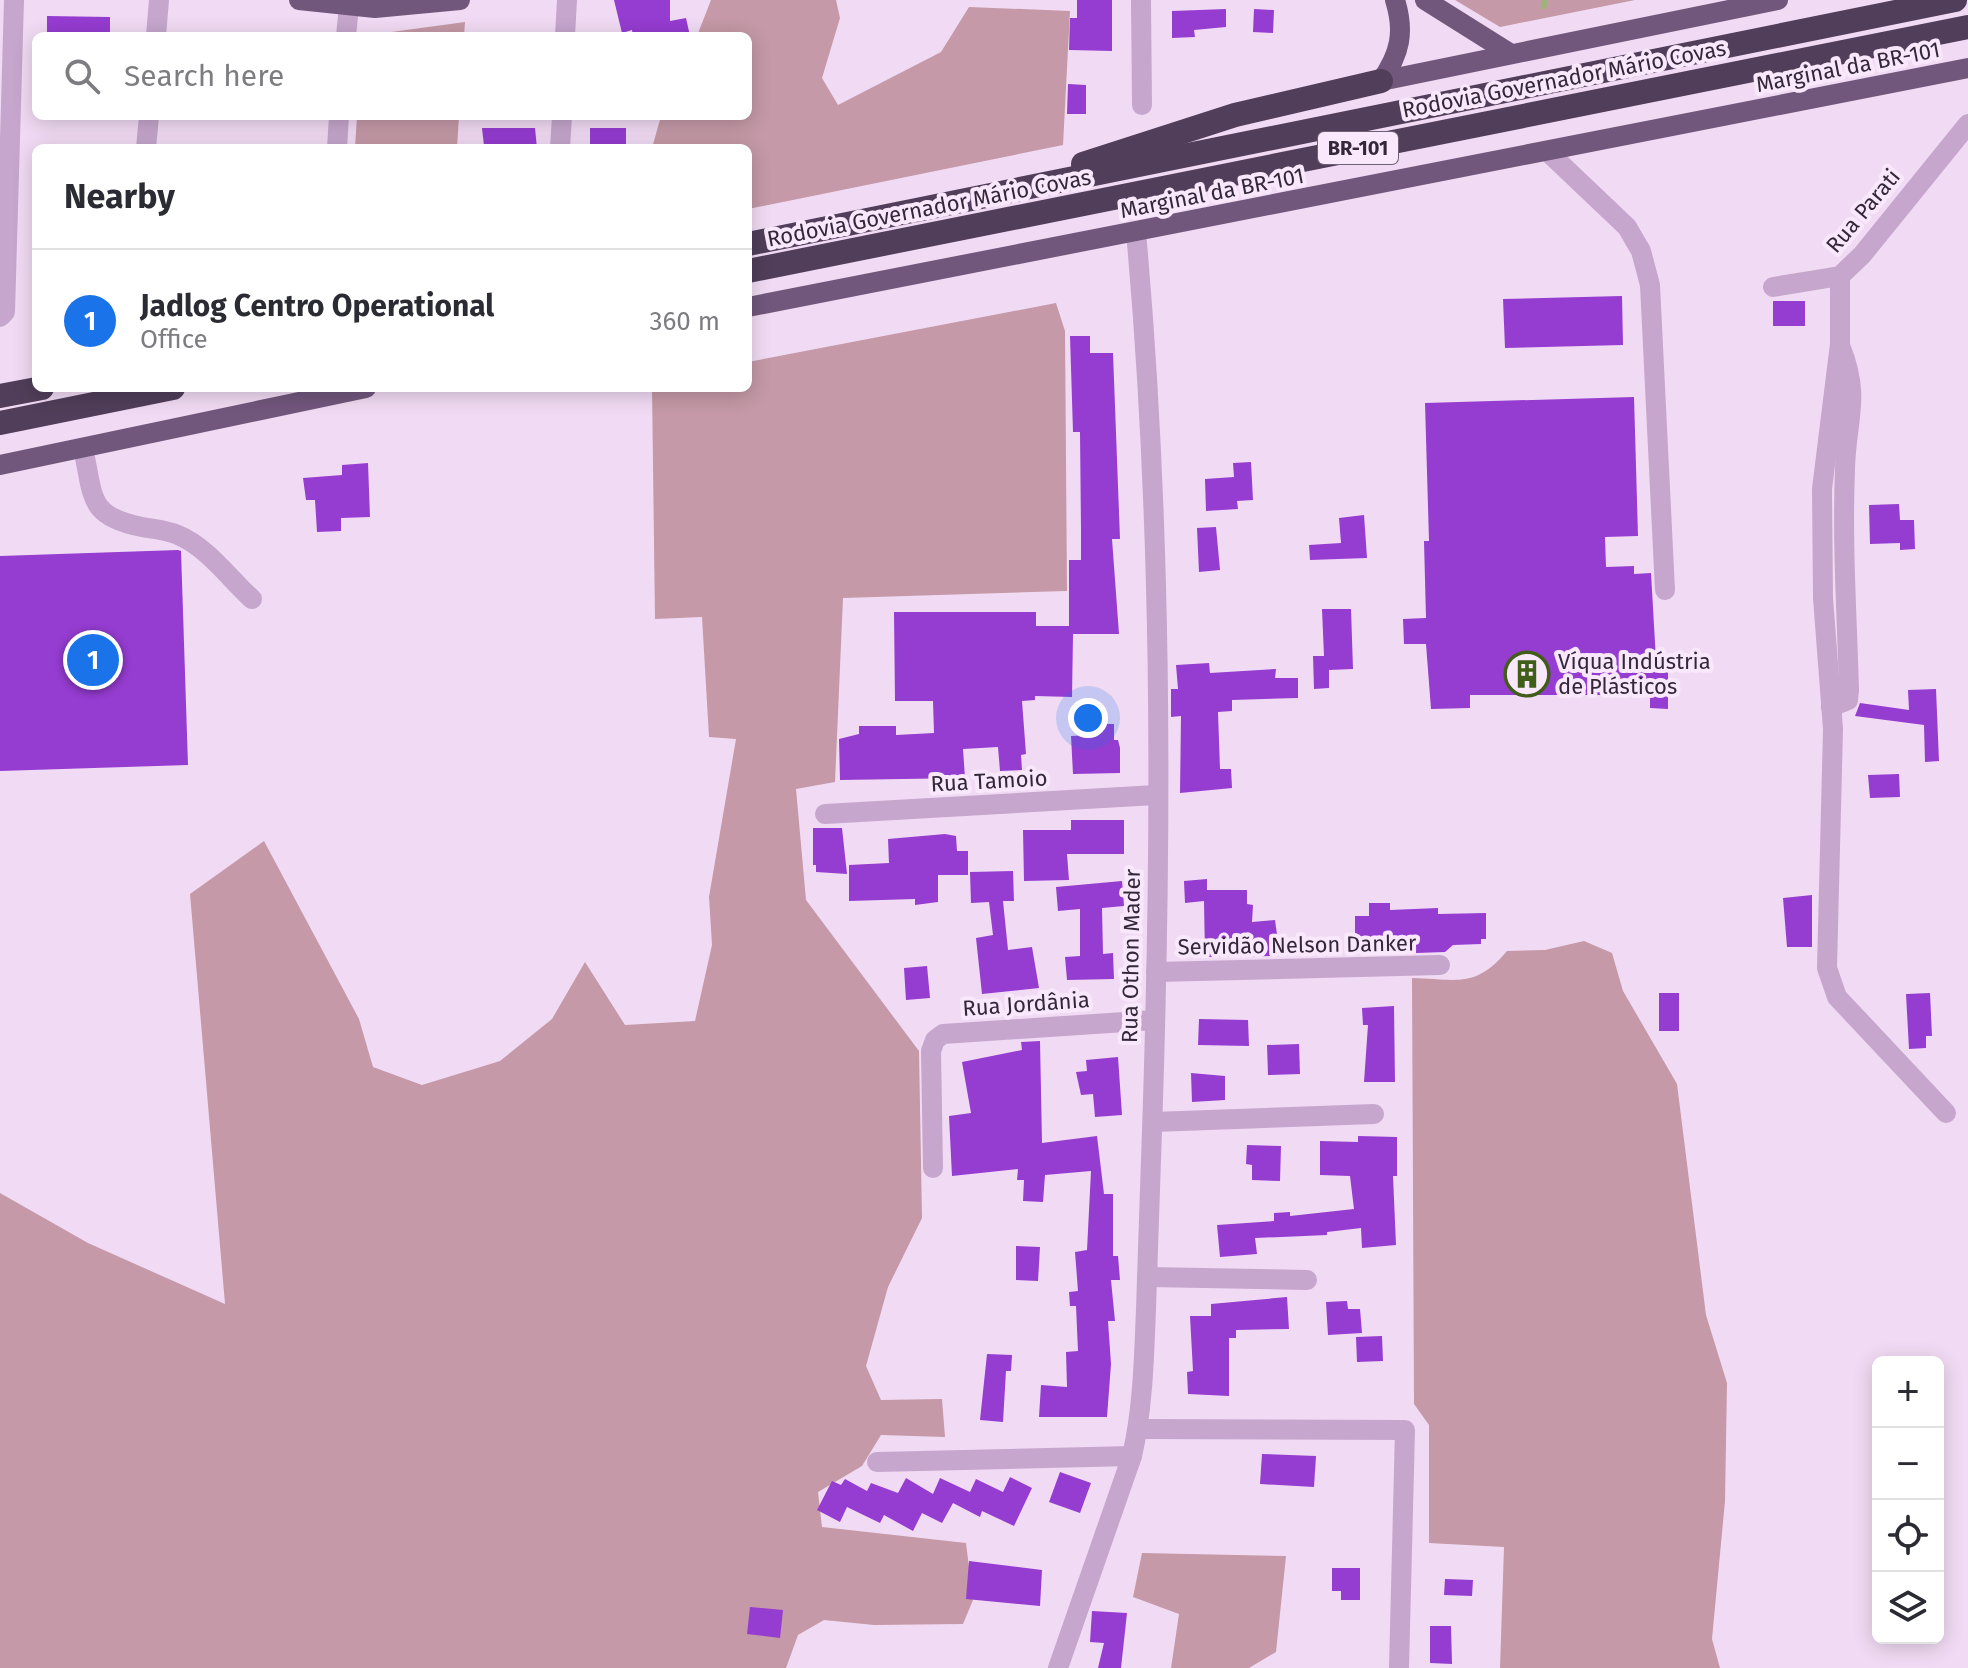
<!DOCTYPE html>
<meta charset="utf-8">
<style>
:root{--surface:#fff;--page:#f7f7f7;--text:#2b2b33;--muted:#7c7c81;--line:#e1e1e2;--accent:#1a73e8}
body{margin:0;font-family:"Fira Sans",sans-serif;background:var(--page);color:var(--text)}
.controls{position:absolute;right:24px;bottom:24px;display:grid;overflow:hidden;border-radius:12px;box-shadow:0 4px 20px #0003}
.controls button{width:72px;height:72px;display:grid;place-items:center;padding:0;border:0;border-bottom:2px solid var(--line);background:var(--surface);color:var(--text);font:40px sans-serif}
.you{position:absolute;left:1088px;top:718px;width:28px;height:28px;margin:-20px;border:6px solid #fff;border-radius:50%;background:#1a73e8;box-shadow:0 0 0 12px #1a73e833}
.badge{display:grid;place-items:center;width:52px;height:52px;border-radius:50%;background:var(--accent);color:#fff;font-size:26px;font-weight:700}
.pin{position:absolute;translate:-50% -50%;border:4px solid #fff;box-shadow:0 2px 8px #0006}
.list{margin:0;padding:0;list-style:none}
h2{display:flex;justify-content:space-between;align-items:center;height:104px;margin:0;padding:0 32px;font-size:34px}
h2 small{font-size:26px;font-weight:400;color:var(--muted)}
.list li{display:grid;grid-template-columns:52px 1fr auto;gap:24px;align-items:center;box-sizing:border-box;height:144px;padding:0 32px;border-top:2px solid var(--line)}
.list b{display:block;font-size:30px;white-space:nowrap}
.list p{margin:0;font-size:26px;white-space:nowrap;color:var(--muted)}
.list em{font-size:26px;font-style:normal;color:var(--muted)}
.icon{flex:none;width:44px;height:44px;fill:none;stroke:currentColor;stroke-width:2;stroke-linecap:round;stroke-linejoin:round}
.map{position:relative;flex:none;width:1968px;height:1668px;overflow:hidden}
.search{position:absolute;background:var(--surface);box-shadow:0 4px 20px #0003;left:32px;top:32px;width:720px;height:88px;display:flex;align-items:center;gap:20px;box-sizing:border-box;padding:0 28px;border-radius:12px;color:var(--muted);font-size:30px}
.panel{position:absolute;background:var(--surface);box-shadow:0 4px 20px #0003;left:32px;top:144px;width:720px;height:248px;border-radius:12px}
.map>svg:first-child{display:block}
.green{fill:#c599a7}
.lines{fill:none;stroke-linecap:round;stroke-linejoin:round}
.stream{stroke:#9cb477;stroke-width:5}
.building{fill:#953cd1}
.minor{stroke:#c6a6cd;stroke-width:20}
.major{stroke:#71577c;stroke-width:20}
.highway{stroke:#513e5a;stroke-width:24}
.labels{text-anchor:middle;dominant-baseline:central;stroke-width:8;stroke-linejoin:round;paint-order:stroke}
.shield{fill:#f9e8fb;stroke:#6e6173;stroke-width:2}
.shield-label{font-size:20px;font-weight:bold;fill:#332739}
.street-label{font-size:22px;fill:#332739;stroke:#f9e8fb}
.poi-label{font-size:22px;fill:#332739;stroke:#f9e8fb;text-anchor:start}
</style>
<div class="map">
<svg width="1968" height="1668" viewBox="0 0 1968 1668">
<rect width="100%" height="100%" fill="#f1dbf4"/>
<g class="green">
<path d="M711,0H836L840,18L822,78L838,105L941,52L969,7L1070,11L1063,145L748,209V148H652L661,116H748V36H697Z"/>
<path d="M1455,0H1635L1500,27Z"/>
<path d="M465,22L464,36H362Z"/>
<path d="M357,116H459L457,148H355Z"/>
<path d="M1056,303L1065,331L1067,591L843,598L835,782L796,789L806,900L919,1051L922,1218L888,1287L866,1366L881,1400L942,1399L945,1437L881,1435L862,1466L818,1492L822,1527L966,1543L973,1600L963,1624L874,1625L824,1620L798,1635L786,1668H0V1193L88,1243L225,1304L190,894L264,841L359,1019L373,1067L422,1085L500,1061L552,1019L585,962L625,1025L695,1021L712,945L709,897L736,739L709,737L702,617L655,619L652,388H748V362Z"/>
<path d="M1584,941L1612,953L1623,991L1677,1084L1706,1315L1727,1383L1725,1501L1712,1639L1720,1668H1500L1504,1547L1429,1543V1425L1414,1404L1412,978C1457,979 1475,989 1507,951L1545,950Z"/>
<path d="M1142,1553L1286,1556L1276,1652L1249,1668H1171L1179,1614L1133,1597Z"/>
</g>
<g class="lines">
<path class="stream" d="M1544,7L1545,0"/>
</g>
<g class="building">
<path d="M614,0H670V21L686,18L690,36H633L632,30L622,33Z"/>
<path d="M1077,0H1112V51L1069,50L1070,18H1077Z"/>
<path d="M1226,9V27L1194,30L1195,37L1172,38V11Z"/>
<path d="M1254,9L1274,10L1273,33L1253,32Z"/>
<path d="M47,16L110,17V36H47Z"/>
<path d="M1068,84L1086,85V114H1067Z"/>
<path d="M482,128H535L537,148L484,146Z"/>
<path d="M590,128H626V146L590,147Z"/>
<path d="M1622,296L1623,345L1505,348L1503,299Z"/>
<rect x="1773" y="301" width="32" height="25"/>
<path d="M1070,336H1090V353H1113L1120,539H1112L1119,634H1073L1072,697L1035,696V700L1022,701L1026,754L1021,755L1022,770L1000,771L998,747L963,749L965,778L840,780L839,739L859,734V726H896V735L934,733L933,701H895L894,612H1036V626H1069V560H1081V529L1080,432H1073Z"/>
<path d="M1634,397L1638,536L1605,537L1606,567L1634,566V574L1651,573L1656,660H1668V709L1650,708V684H1606L1607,695H1470V708L1431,709L1426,644H1404L1403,619L1426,618L1424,541H1429L1425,403Z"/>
<path d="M1251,462L1253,500L1237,501L1238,509L1206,511L1205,479L1234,477L1233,463Z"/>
<path d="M368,463L370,517L341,518V531L317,532L315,500H306L303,478L342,475V465Z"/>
<path d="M1899,504L1900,520H1914L1915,549L1900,550V543L1870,544L1869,505Z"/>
<path d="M1364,515L1367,558L1310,560L1309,545L1341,543L1339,518Z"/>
<path d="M1216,527L1220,570L1199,572L1197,528Z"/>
<path d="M178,550L181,551L188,765L0,771V556Z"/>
<path d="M1322,609H1351L1353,669L1329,670V688L1314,689L1313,656H1324Z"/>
<path d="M1209,663L1210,673L1276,669L1275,678H1298V698L1232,700V711L1218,712L1220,769H1231L1232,788L1180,793L1181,716L1171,717V689H1178L1176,665Z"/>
<path d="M1936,689L1939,761L1925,762L1924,725L1855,716L1860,703L1909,710L1908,690Z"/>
<path d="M1089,724H1114V740H1118L1120,748V773L1073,774L1071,736L1090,735Z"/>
<path d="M1899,774L1900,797L1870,798L1868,775Z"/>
<path d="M1071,820H1124V854H1067L1069,880L1024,881L1023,830H1071Z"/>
<path d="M813,828H842L847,874L816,872V865H813Z"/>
<path d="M945,834L956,836L957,851H968V875H938V902L915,905V899L849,901V865L889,863L888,839Z"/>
<path d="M1013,871L1014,901H1003L1008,950L1032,947L1039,988L982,994L976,938L993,935L989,902L971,903L970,872Z"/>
<path d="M1207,879V890H1247V904L1253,905L1252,922L1275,920L1280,956L1205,957L1204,901L1185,903L1184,881Z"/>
<path d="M1122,881L1124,906L1102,908L1103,954L1113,953L1114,979L1067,980L1065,957L1080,956V909L1058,911L1056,887Z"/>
<path d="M1812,895V947H1787L1783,898Z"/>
<path d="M1369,903H1390V910L1438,908V914L1486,913V939H1481V944L1453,945L1445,952L1416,953V949H1405L1401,942L1355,943V916H1369Z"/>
<path d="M927,966L930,998L906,1000L904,968Z"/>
<rect x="1659" y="993" width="20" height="38"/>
<path d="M1930,993L1932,1036H1926V1048L1909,1049L1906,994Z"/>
<path d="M1394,1006L1395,1082H1364L1368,1025H1363L1362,1008Z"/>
<path d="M1199,1019L1248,1020L1249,1046L1198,1045Z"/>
<path d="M1040,1041L1042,1143L1097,1136L1104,1194H1113V1256H1118L1120,1280H1111L1115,1321H1108L1111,1364L1107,1417H1039L1041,1385L1067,1387L1066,1352L1078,1351L1076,1306H1070L1069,1292L1078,1291L1075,1252L1087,1250L1091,1171L1045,1175L1043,1202L1023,1201L1024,1180H1017L1018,1169L952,1176L949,1116L971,1113L962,1062L1022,1050L1021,1042Z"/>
<path d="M1299,1044L1300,1074L1268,1075L1267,1045Z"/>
<path d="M1118,1057L1122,1115L1095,1117L1093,1094L1081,1095L1076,1072L1087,1071L1086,1060Z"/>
<path d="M1191,1073L1225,1076V1100L1192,1102Z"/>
<path d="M1358,1136L1397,1137V1176H1393L1396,1245L1362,1248L1361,1228L1327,1232V1235L1255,1238L1257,1254L1220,1257L1217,1225L1274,1221V1213L1290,1212V1216L1354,1209L1350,1176L1320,1175V1141L1358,1142Z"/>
<path d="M1247,1145L1281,1146L1280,1181L1252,1180V1165L1246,1164Z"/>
<path d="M1016,1246L1040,1247L1038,1281L1016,1280Z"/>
<path d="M1287,1297L1289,1329L1236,1330V1338H1229V1396L1188,1394L1187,1372L1193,1371L1190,1316H1211V1304Z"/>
<path d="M1347,1301L1348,1309H1360L1362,1333L1328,1335L1326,1302Z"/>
<path d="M1382,1336L1383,1361L1357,1362L1356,1337Z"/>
<path d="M987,1354L1012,1355L1011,1371H1006L1003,1422L980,1420Z"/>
<path d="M1262,1454L1316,1456L1314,1487L1260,1484Z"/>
<path d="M1060,1472L1091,1483L1080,1513L1049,1502Z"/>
<path d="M1010,1477L1032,1488L1014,1526L982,1511L980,1517L953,1503L942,1523L922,1513L913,1531L884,1515L880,1523L847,1507L840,1522L817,1510L832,1481L841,1485L845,1479L867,1491L871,1483L898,1493L906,1478L933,1494L940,1478L970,1492L976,1479L1003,1492Z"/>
<path d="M969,1561L1042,1570L1040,1606L966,1599Z"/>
<path d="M1332,1568H1360V1600H1341V1591H1332Z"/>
<path d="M1445,1579L1473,1580L1472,1596L1444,1595Z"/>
<path d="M750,1607L783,1610L780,1638L747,1634Z"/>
<path d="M1092,1611L1127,1613L1121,1668H1098L1104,1643L1090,1642Z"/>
<path d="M1430,1626H1451L1452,1664L1430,1663Z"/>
</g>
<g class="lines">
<g class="minor">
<path d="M1141,0L1142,105"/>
<path d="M156,36L159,0"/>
<path d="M346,36L349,6"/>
<path d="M565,36L567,0"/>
<path d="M146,148L149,116"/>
<path d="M337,148L339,116"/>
<path d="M560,148L562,116"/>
<path d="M1547,151L1627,227L1641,251L1650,285L1665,590"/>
<path d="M1840,276V344L1822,489L1823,598L1833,729L1827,968L1837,997L1946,1113"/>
<path d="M1773,287L1840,276L1862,255L1968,124"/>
<path d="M0,317L5,312L14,0"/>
<path d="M83,448C94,497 87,516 142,527C153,529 167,530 178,535C207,547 229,578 252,599"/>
<path d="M1831,707L1848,700L1849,690C1847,617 1842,542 1845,469C1846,420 1861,398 1841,348"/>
<path d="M825,814L1156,795"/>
<path d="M1156,972L1440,965"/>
<path d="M1153,1122L1374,1114"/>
<path d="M933,1168L931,1051L935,1040L943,1034L1155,1020"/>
<path d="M1147,1277L1307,1280"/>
<path d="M1138,1429L1405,1430L1399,1668"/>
<path d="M877,1462L1132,1456"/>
<path d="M1058,1668L1132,1456C1143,1408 1144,1358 1146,1309C1149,1239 1151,1169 1153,1100C1162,811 1162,520 1136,232"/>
</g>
<g class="major">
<path d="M299,0L375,8L460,0"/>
<path d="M1425,0L1511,54"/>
<path d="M1381,81L1778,0"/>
<path d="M1381,81C1400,54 1405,32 1395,0"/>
<path d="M748,307L1968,68"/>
<path d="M0,465L366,388"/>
</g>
<g class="highway">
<path d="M1083,164L1235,115L1381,81"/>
<path d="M748,244L1955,0"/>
<path d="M748,271L1968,27"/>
<path d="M0,396L42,388"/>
<path d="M0,423L173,388"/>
</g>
</g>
<defs>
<g id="building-ring" transform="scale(2.3)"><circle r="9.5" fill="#f9e8fb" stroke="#415e19" stroke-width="1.5"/><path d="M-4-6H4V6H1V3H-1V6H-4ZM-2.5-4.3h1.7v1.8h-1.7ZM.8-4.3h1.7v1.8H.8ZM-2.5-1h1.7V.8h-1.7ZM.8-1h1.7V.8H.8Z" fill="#415e19"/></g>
</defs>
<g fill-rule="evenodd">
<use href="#building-ring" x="1527" y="674"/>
</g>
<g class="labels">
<rect class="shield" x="1318" y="132" width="80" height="32" rx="6"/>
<g class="shield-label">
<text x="1358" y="148">BR-101</text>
</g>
<g class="street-label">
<text transform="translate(1848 67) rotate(-11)">Marginal da BR-101</text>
<text transform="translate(1564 79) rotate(-11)">Rodovia Governador Mário Covas</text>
<text transform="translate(1212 193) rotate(-11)">Marginal da BR-101</text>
<text transform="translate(929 208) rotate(-11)">Rodovia Governador Mário Covas</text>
<text transform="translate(1863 211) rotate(-50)">Rua Parati</text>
<text transform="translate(989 781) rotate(-3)">Rua Tamoio</text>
<text transform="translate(1297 945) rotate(-1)">Servidão Nelson Danker</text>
<text transform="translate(1131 956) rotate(-89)">Rua Othon Mader</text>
<text transform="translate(1026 1004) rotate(-4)">Rua Jordânia</text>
</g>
<g class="poi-label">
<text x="1558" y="661">Víqua Indústria<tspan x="1558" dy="25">de Plásticos</tspan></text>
</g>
</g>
</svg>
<div class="controls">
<button>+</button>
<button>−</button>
<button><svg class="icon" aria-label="locate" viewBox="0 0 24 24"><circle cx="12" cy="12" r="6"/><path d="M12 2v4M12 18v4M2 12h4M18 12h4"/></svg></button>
<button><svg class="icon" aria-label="layers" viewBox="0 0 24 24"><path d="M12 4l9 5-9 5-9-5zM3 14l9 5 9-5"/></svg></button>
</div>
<div class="you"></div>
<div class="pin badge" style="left:93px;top:660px">1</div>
<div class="search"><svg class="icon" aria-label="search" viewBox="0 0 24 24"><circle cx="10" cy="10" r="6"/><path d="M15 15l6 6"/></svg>Search here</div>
<section class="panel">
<h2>Nearby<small></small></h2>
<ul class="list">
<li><span class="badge">1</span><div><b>Jadlog Centro Operational</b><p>Office</p></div><em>360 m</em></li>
</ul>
</section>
</div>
